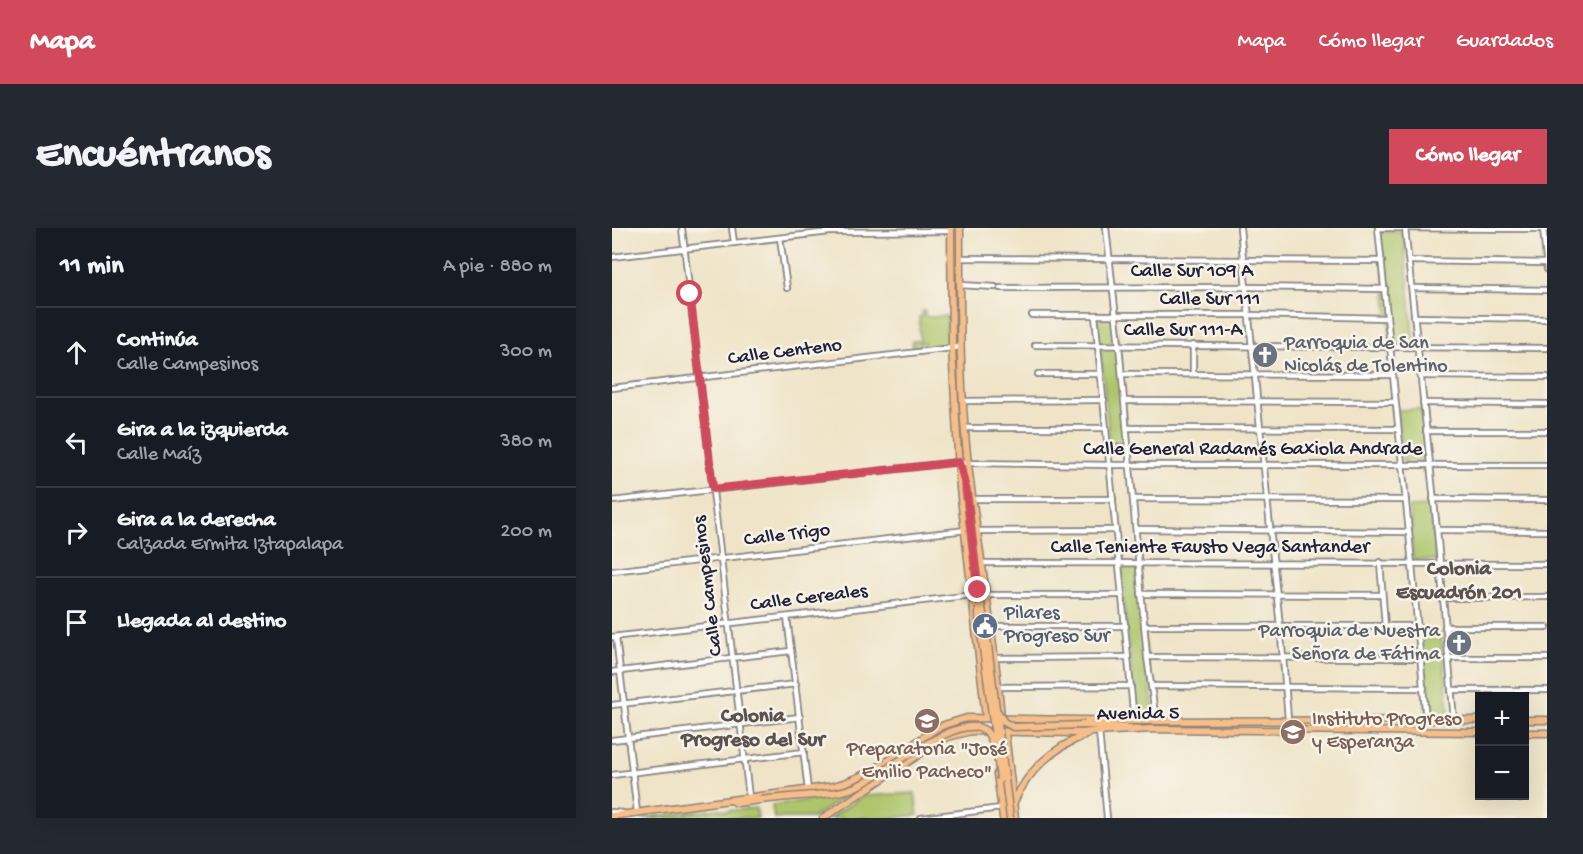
<!DOCTYPE html>
<html lang="es">
<meta charset="utf-8">
<style>
:root{--surface:#171b24;--page:#242831;--text:#f1f3f6;--muted:#9ea1a6;--line:#363941;--accent:#d1495b}
body{margin:0;font-family:"Gochi Hand",sans-serif;background:var(--page);color:var(--text)}
.controls{position:absolute;right:18px;bottom:18px;display:grid;overflow:hidden;border-radius:0px;box-shadow:0 6px 24px #0002}
.controls button{width:54px;height:54px;display:grid;place-items:center;padding:0;border:0;border-bottom:2px solid var(--line);background:var(--surface);color:var(--text);font:30px sans-serif}
.stop{position:absolute;width:18px;height:18px;margin:-14px;border:4px solid #d1495b;border-radius:50%;background:#fff}
.stop.end{background:#d1495b;border-color:#fff;box-shadow:0 2px 6px #0008}
.list{margin:0;padding:0;list-style:none}
h2{display:flex;justify-content:space-between;align-items:center;height:78px;margin:0;padding:0 24px;font-size:26px}
h2 small{font-size:20px;font-weight:400;color:var(--muted)}
.list li{display:grid;grid-template-columns:39px 1fr auto;gap:18px;align-items:center;box-sizing:border-box;height:90px;padding:0 24px;border-top:2px solid var(--line)}
.list b{display:block;font-size:22px;white-space:nowrap}
.list p{margin:0;font-size:20px;white-space:nowrap;color:var(--muted)}
.list em{font-size:20px;font-style:normal;color:var(--muted)}
.icon{flex:none;width:33px;height:33px;fill:none;stroke:currentColor;stroke-width:2;stroke-linecap:round;stroke-linejoin:round}
.map{position:relative;flex:none;width:935px;height:590px;overflow:hidden;border-radius:0px}
header{display:flex;align-items:center;gap:36px;box-sizing:border-box;height:84px;padding:0 30px;background:var(--accent);color:#fff}
header strong{font-size:28px}
nav{display:flex;gap:33px;margin-inline-start:auto;font-size:21px}
.intro{display:flex;align-items:center;justify-content:space-between;box-sizing:border-box;height:144px;padding:0 36px}
h1{margin:0;font-size:42px}
.button{padding:15px 27px;border-radius:0px;background:var(--accent);color:#fff;font-size:21px;font-weight:700}
main{display:flex;gap:36px;padding:0 36px}
aside{flex:1;background:var(--surface);border-radius:0px;box-shadow:0 6px 24px #0002}
.map>svg:first-child{display:block}
.green{fill:#aec56a;stroke:#687452;stroke-width:1.5}
.lines{fill:none;stroke-linecap:round;stroke-linejoin:round}
.minor-casing{stroke:#888381;stroke-width:8}
.major-casing{stroke:#888381;stroke-width:9}
.minor{stroke:#fff;stroke-width:4.5}
.major{stroke:#f7be87;stroke-width:6}
.major-bridge-casing{stroke:#888381;stroke-width:9;stroke-linecap:butt}
.major-bridge{stroke:#f7be87;stroke-width:6}
.route{stroke:#d1495b;stroke-width:8}
.labels{text-anchor:middle;dominant-baseline:central;stroke-width:5;stroke-linejoin:round;paint-order:stroke}
.street-label{font-size:20px;fill:#22223b;stroke:#f7f3e8}
.worship-label{font-size:20px;fill:#5b616d;stroke:#f7f3e8;text-anchor:start}
.service-label{font-size:20px;fill:#4e5e75;stroke:#f7f3e8;text-anchor:start}
.education-label{font-size:20px;fill:#785e54;stroke:#f7f3e8;text-anchor:start}
.neighbourhood-label{font-size:21px;font-weight:bold;fill:#5c5051;stroke:#f7f3e8}
</style>
<header>
<strong>Mapa</strong>
<nav><a>Mapa</a><a>Cómo llegar</a><a>Guardados</a></nav>
</header>
<div class="intro"><h1>Encuéntranos</h1><a class="button">Cómo llegar</a></div>
<main>
<aside>
<h2>11 min<small>A pie · 880 m</small></h2>
<ul class="list">
<li><svg class="icon" aria-label="ahead" viewBox="0 0 24 24"><path d="M12 20V5M6 11l6-6 6 6"/></svg><div><b>Continúa</b><p>Calle Campesinos</p></div><em>300 m</em></li>
<li><svg class="icon" aria-label="left" viewBox="0 0 24 24"><path d="M17 20v-9H6M10 6l-5 5 5 5"/></svg><div><b>Gira a la izquierda</b><p>Calle Maíz</p></div><em>380 m</em></li>
<li><svg class="icon" aria-label="right" viewBox="0 0 24 24"><path d="M7 20v-9h11M14 6l5 5-5 5"/></svg><div><b>Gira a la derecha</b><p>Calzada Ermita Iztapalapa</p></div><em>200 m</em></li>
<li><svg class="icon" aria-label="arrive" viewBox="0 0 24 24"><path d="M6 21V4h12l-3 4 3 4H6"/></svg><div><b>Llegada al destino</b></div></li>
</ul>
</aside>
<div class="map">
<svg width="935" height="590" viewBox="0 0 935 590">
<rect width="100%" height="100%" fill="#f7f3e8"/>
<filter id="ink" filterUnits="userSpaceOnUse"><feTurbulence type="fractalNoise" baseFrequency=".0167" numOctaves="2"/><feDisplacementMap in="SourceGraphic" scale="12" xChannelSelector="R" yChannelSelector="G"/><feConvolveMatrix kernelMatrix="1 2 1 2 8 2 1 2 1" color-interpolation-filters="sRGB"/></filter>
<filter id="wash" filterUnits="userSpaceOnUse"><feTurbulence type="fractalNoise" baseFrequency=".008" numOctaves="4" result="noise"/><feDisplacementMap in="SourceGraphic" scale="24" xChannelSelector="R" yChannelSelector="G"/><feGaussianBlur stdDeviation="1.35" result="paint"/><feColorMatrix in="noise" values="0 0 0 0 0 0 0 0 0 0 0 0 0 0 0 0 0 1.4 0 .05"/><feComposite in="paint" operator="in"/></filter>
<g filter="url(#wash)">
<rect width="100%" height="100%" fill="#efe4c7"/>
<g class="green">
<path d="M768,3H791L802,116L779,115Z"/>
<path d="M310,83H313V88L317,89L335,88L334,117L312,119V114H308V121H301L300,113L308,112L307,89H310Z"/>
<path d="M501,88L507,117L515,218L498,219L485,89Z"/>
<path d="M810,181L815,233L791,234L785,182Z"/>
<path d="M818,278L824,332H801L797,279Z"/>
<path d="M508,338H525L542,488H524Z"/>
<path d="M829,405L837,484L815,486L808,407Z"/>
<path d="M247,560L200,590H162L160,577L221,569Z"/>
<path d="M303,565L306,587L280,590H217L251,568Z"/>
<path d="M144,580L146,590H29L107,581L113,583Z"/>
</g>
</g>
<g filter="url(#ink)">
<g class="lines">
<g class="minor-casing">
<g id="minor">
<path d="M70,0L137,569"/>
<path d="M120,0L122,15"/>
<path d="M494,0L507,117L535,429L544,493"/>
<path d="M628,0L671,429L677,503"/>
<path d="M766,0L797,304L814,492"/>
<path d="M769,0L935,1"/>
<path d="M793,0L825,302L842,492"/>
<path d="M931,0L935,41"/>
<path d="M168,10L175,60"/>
<path d="M0,29L218,4L339,3"/>
<path d="M348,30L770,33"/>
<path d="M797,33L935,35"/>
<path d="M348,57L383,59"/>
<path d="M388,60L634,59L773,61"/>
<path d="M800,60L935,62"/>
<path d="M420,87H637L775,90"/>
<path d="M483,87L522,493"/>
<path d="M802,89L935,91"/>
<path d="M423,117L935,120"/>
<path d="M581,117V146"/>
<path d="M426,146H489"/>
<path d="M510,146L781,147"/>
<path d="M809,148L935,149"/>
<path d="M0,160L349,119"/>
<path d="M351,173L492,172"/>
<path d="M512,173L783,174"/>
<path d="M811,175L935,176"/>
<path d="M353,200H494"/>
<path d="M515,200L786,201"/>
<path d="M814,203H935"/>
<path d="M496,220L516,219"/>
<path d="M361,271H501"/>
<path d="M521,271L794,272"/>
<path d="M821,271L935,272"/>
<path d="M0,273L347,234L356,235L498,237H935"/>
<path d="M524,301L797,304"/>
<path d="M825,302L935,303"/>
<path d="M365,303L504,302"/>
<path d="M768,334L773,398"/>
<path d="M370,335L935,336"/>
<path d="M0,343L354,302"/>
<path d="M529,366L770,367"/>
<path d="M374,367H510"/>
<path d="M830,370L935,369"/>
<path d="M175,389L196,562"/>
<path d="M379,398H514"/>
<path d="M532,398H806"/>
<path d="M833,399H935"/>
<path d="M0,409L361,367"/>
<path d="M4,409L25,584"/>
<path d="M535,429L809,430"/>
<path d="M383,430L516,429"/>
<path d="M836,430H935"/>
<path d="M0,444L179,423"/>
<path d="M539,458L812,460"/>
<path d="M387,459L519,458"/>
<path d="M839,462H935"/>
<path d="M0,477L184,456"/>
<path d="M487,503L495,590"/>
<path d="M0,512L188,489"/>
<path d="M0,547L192,524"/>
<path d="M877,568V570"/>
<path d="M908,568V571"/>
<path d="M0,584L11,585"/>
<path d="M309,590L389,580"/>
</g>
</g>
<g class="major-casing">
<g id="major">
<path d="M339,0L340,120L348,261L374,490"/>
<path d="M348,0C348,79 347,158 356,236C366,321 382,404 389,489"/>
<path d="M912,492H935"/>
<path d="M473,497L517,500"/>
<path d="M393,504L403,590"/>
<path d="M912,505H935"/>
<path d="M385,546L391,590"/>
<path d="M121,573L125,575L148,572"/>
<path d="M402,574C416,542 442,519 474,507"/>
<path d="M0,588L222,558C260,548 292,522 325,500L335,496L355,490L522,493L867,492"/>
<path d="M211,590L326,514L336,509L359,503L462,505L541,501L867,504"/>
</g>
</g>
<use href="#minor" class="minor"/>
<use href="#major" class="major"/>
<g class="major-bridge-casing">
<g id="major-bridge">
<path d="M354,260L366,362L373,394L398,590"/>
<path d="M367,380V391L384,516"/>
<path d="M385,483L392,494L401,499L473,497"/>
<path d="M385,526L388,551"/>
<path d="M148,572C166,570 184,568 203,567C216,565 231,565 243,559C270,549 348,481 374,503C380,509 381,520 385,528"/>
</g>
</g>
<use href="#major-bridge" class="major-bridge"/>
</g>
</g>
<g class="lines" filter="url(#ink)">
<path class="route" d="M78,66L101,261L347,234L354,260L366,362"/>
</g>
<defs>
<g id="church-disc" transform="scale(1.35)"><circle r="9.5" fill="#6b7280" stroke="#f7f3e8"/><path d="M-1.2-6h2.4v3.5h3.3v2.4h-3.3V6h-2.4V-.1h-3.3v-2.4h3.3Z" fill="#fff"/></g>
<g id="civic-disc" transform="scale(1.35)"><circle r="9.5" fill="#5c6f8a" stroke="#f7f3e8"/><path d="M-.6-6.5H3V-4.5H.6V-3L4-1V1h2V6H-6V1h2V-1L-.6-3ZM-1.2 2.5V6h2.4V2.5Z" fill="#fff"/></g>
<g id="school-disc" transform="scale(1.35)"><circle r="9.5" fill="#8d6e63" stroke="#f7f3e8"/><path d="M0-5L7-2L0 1L-7-2ZM-4 1L0 2.5L4 1V4Q0 6-4 4Z" fill="#fff"/></g>
</defs>
<g fill-rule="evenodd">
<use href="#church-disc" x="653" y="127"/>
<use href="#civic-disc" x="373" y="398"/>
<use href="#church-disc" x="847" y="415"/>
<use href="#school-disc" x="315" y="493"/>
<use href="#school-disc" x="681" y="504"/>
</g>
<g class="labels">
<g class="street-label">
<text x="580" y="44">Calle Sur 109 A</text>
<text x="598" y="72">Calle Sur 111</text>
<text x="571" y="103">Calle Sur 111-A</text>
<text transform="translate(173 125) rotate(-7)">Calle Centeno</text>
<text x="641" y="222">Calle General Radamés Gaxiola Andrade</text>
<text transform="translate(175 308) rotate(-7)">Calle Trigo</text>
<text x="598" y="320">Calle Teniente Fausto Vega Santander</text>
<text transform="translate(97 358) rotate(-97)">Calle Campesinos</text>
<text transform="translate(197 371) rotate(-7)">Calle Cereales</text>
<text transform="translate(526 487) rotate(-1)">Avenida 5</text>
</g>
<g class="worship-label">
<text x="672" y="116">Parroquia de San<tspan x="672" dy="23">Nicolás de Tolentino</tspan></text>
<text x="828" y="404" text-anchor="end">Parroquia de Nuestra<tspan x="828" dy="23">Señora de Fátima</tspan></text>
</g>
<g class="service-label">
<text x="392" y="386">Pilares<tspan x="392" dy="23">Progreso Sur</tspan></text>
</g>
<g class="education-label">
<text x="700" y="492">Instituto Progreso<tspan x="700" dy="23">y Esperanza</tspan></text>
<text x="315" y="522" text-anchor="middle">Preparatoria "José<tspan x="315" dy="23">Emilio Pacheco"</tspan></text>
</g>
<g class="neighbourhood-label">
<text x="847" y="342">Colonia<tspan x="847" dy="24">Escuadrón 201</tspan></text>
<text x="141" y="489">Colonia<tspan x="141" dy="24">Progreso del Sur</tspan></text>
</g>
</g>
</svg>
<div class="controls">
<button>+</button>
<button>−</button>
</div>
<div class="stop" style="left:78px;top:66px"></div>
<div class="stop end" style="left:366px;top:362px"></div>
</div>
</main>
